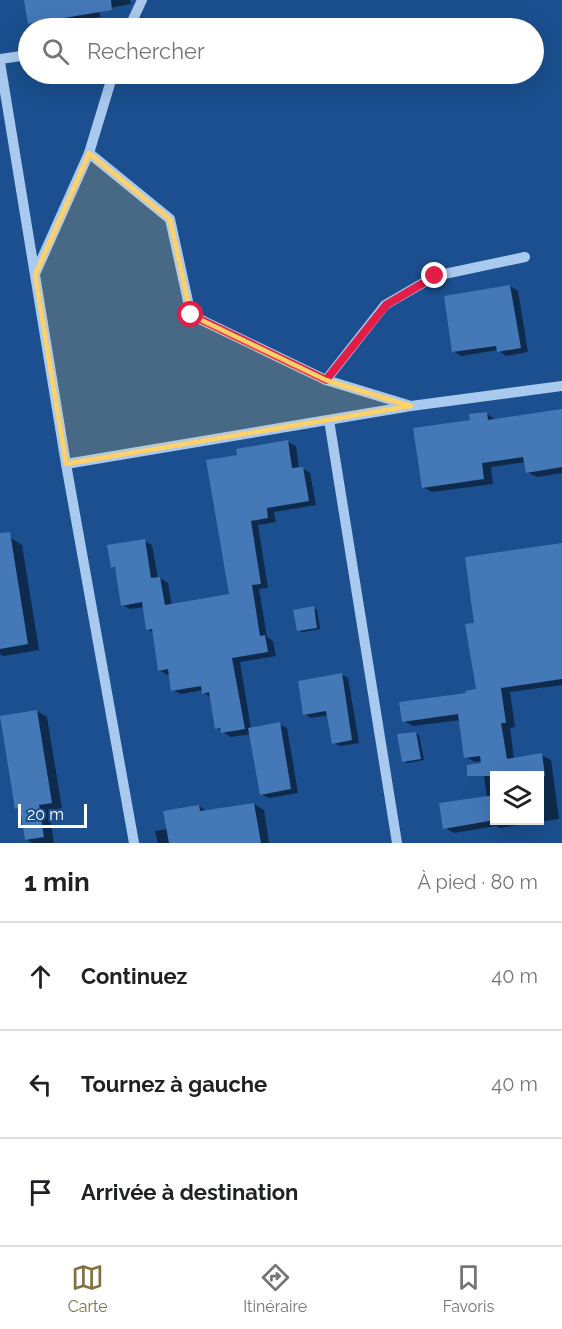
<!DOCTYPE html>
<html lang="fr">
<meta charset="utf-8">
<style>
:root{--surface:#fff;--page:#f6f6f6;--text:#202124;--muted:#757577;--line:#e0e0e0;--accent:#847042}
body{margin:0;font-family:Raleway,sans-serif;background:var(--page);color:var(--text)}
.controls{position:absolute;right:18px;bottom:18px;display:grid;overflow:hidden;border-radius:0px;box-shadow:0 6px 24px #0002}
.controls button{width:54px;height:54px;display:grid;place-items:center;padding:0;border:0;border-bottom:2px solid var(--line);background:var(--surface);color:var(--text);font:30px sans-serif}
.scale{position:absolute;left:18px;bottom:15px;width:69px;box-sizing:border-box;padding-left:6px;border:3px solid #fff;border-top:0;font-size:16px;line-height:21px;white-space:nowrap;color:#fff;-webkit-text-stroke:4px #1b4f8f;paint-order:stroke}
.stop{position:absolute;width:18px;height:18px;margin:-14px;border:4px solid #e11d48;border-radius:50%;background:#fff}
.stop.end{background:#e11d48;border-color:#fff;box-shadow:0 2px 6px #0008}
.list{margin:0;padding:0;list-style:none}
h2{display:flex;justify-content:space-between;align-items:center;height:78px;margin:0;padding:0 24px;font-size:26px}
h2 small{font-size:20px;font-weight:400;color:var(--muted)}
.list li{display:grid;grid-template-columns:39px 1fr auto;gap:18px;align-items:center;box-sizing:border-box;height:108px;padding:0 24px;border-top:2px solid var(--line)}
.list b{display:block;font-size:22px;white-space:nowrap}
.list em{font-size:20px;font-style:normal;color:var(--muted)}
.icon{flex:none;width:33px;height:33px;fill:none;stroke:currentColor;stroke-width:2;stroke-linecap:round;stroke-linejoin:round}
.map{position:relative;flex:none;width:562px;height:843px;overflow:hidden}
.search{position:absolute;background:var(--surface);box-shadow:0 6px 24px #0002;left:18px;right:18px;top:18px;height:66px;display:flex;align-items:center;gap:15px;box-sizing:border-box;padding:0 21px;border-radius:33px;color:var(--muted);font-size:22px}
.sheet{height:402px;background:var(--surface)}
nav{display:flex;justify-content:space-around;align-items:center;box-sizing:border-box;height:84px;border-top:2px solid var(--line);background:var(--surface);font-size:16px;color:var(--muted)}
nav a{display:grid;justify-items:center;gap:3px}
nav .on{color:var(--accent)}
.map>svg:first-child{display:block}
.shadow{fill:#0007;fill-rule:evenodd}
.building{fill:#4478b7}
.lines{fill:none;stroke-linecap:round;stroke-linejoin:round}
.minor{stroke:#a9c9ee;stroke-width:10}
.route{stroke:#e11d48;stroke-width:8}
.marked{fill:#ffd166;fill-opacity:0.2;stroke:#ffd166;stroke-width:4.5;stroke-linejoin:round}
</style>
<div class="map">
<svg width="562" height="843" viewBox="0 0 562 843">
<rect width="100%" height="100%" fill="#1b4f8f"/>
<g class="shadow">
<path d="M25,0H130L131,4L99,10L100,17L37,28L29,23Z"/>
<path d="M510,286L518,291L528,352L506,356L498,350L461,356L453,351Z"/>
<path d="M562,411V473L537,477L527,472L526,462L491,467L493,484L432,492L423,487L471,421L486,413L496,420Z"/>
<path d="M288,442L296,446L299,469L302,468L310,473L316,505L274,512L276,522L258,525L268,588L259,589L267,637L273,641L276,656L240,662L251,729L279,724L287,728L298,793L269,798L261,794L251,734L231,737L217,728L212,697L203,693V690L181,694L173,690L170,674L167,675L159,670L154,633L148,629L144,607L130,609L122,605L117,570L112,567L144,541L152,545L158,579L160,578L168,583L172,606L231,596L239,456Z"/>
<path d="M11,538L22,545L39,650L3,656L0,654V540Z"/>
<path d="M562,545V685L510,692L515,727L510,728L514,759L541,755L551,760L559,819L500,828L496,826L454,833L445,828L487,798L482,761L475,762L466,757L460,720L413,726L404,721L478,691L476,624ZM494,776H540V820H494Z"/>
<path d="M313,608L317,610L320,629L302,632L298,630Z"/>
<path d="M342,675L348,678L359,743L340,746L334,743L329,715L311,718L305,714Z"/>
<path d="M37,711L47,717L62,808L49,811L54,843H32L26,839L22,811L16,808Z"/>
<path d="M416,733L419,735L424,760L407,763L403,761Z"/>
<path d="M254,804L264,810L269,843H158L155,831L168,829L199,806L208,812Z"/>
</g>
<g class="building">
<path d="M24,0H111L112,10L28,24Z"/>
<path d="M510,285L521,348L497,352L496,346L452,352L444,296Z"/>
<path d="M562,409V467L526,473L523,457L482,463L484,479L422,488L413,428L470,420L469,414L487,412L488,420Z"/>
<path d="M288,440L292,468L303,467L309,501L267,508L268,518L251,521L261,584L252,585L260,636L265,635L268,652L232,658L245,729L221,733L220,728L215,729L209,692L202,694L201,686L171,691L168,669L158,671L152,629L146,630L142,602L121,606L115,567L111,568L107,545L145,539L151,578L160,577L165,605L229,594L206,460L237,455L236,449Z"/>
<path d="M10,532L28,644L0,649V533Z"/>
<path d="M562,543V679L501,688L506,723H501L507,759L542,753L545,776H467V765L481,763L480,756L464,758L458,714L402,722L399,702L466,693L465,691L476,689L465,624L474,623L465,557Z"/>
<path d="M314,606L317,628L297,631L293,610Z"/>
<path d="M342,673L352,740L332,744L326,711L303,715L298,681Z"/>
<path d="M37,710L52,803L39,805L44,837L25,840L20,808L15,809L0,716Z"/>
<path d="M280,722L291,789L260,795L248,728Z"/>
<path d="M416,732L421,759L402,762L397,734Z"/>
<path d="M495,795V820L443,829L439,803Z"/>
<path d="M254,803L261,843H169L163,811L199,805L200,811Z"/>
</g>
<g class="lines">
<g class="minor">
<path d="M129,28L142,0"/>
<path d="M0,59L28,55"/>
<path d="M0,62L66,464L134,843"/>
<path d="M89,153L170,219L191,315L326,380L408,405"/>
<path d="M35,274L89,153L113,74"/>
<path d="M326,380L385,305L435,276L525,257"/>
<path d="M329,420L397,843"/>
<path d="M66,464L411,406L562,386"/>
</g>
</g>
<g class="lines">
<path class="route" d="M191,315L326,380L386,305L435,276"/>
</g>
<path class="marked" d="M89,153L170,219L191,315L326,380L411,406L66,464L35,275Z"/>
</svg>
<div class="controls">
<button><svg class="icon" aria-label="layers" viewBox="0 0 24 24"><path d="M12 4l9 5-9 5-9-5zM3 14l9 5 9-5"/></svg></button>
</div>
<div class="scale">20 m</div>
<div class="stop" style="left:191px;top:315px"></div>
<div class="stop end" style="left:435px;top:276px"></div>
<div class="search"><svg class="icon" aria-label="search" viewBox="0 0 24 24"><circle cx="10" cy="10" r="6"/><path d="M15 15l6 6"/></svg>Rechercher</div>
</div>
<section class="sheet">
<h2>1 min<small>À pied · 80 m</small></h2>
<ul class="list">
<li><svg class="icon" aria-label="ahead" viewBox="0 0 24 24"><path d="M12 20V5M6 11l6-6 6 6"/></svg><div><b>Continuez</b></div><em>40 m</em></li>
<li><svg class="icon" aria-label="left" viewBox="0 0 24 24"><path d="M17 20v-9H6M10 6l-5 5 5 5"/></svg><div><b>Tournez à gauche</b></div><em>40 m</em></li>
<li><svg class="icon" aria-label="arrive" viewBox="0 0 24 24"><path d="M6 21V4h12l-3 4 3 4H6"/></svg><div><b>Arrivée à destination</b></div></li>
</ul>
</section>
<nav>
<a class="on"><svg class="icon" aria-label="map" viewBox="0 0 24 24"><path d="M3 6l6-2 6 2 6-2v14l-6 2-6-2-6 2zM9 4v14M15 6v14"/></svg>Carte</a>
<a><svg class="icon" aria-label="directions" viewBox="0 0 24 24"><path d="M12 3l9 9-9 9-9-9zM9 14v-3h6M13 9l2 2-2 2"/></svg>Itinéraire</a>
<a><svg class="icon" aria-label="saved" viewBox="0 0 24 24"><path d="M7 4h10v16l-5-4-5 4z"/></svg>Favoris</a>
</nav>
